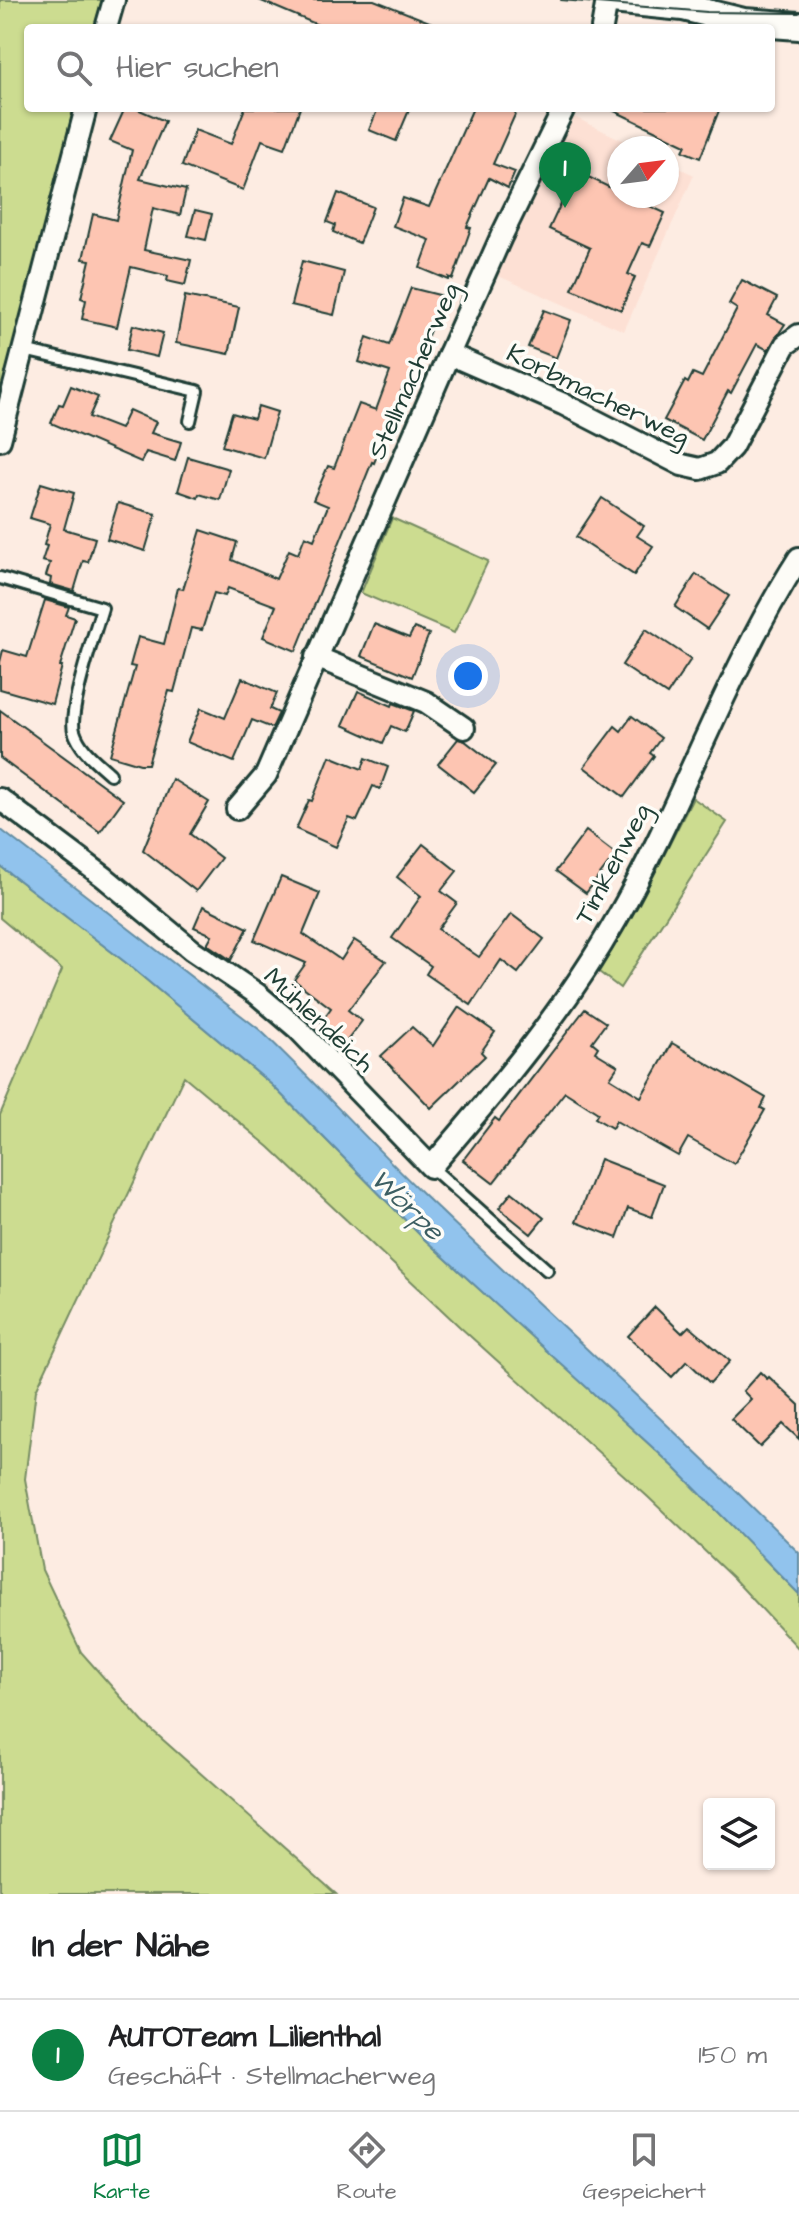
<!DOCTYPE html>
<html lang="de">
<meta charset="utf-8">
<style>
:root{--surface:#fff;--page:#f6f6f6;--text:#202124;--muted:#757577;--line:#e0e0e0;--accent:#0b8043}
body{margin:0;font-family:"Architects Daughter",sans-serif;background:var(--page);color:var(--text)}
.controls{position:absolute;right:24px;bottom:24px;display:grid;overflow:hidden;border-radius:8px;box-shadow:0 2px 6px #0004}
.controls button{width:72px;height:72px;display:grid;place-items:center;padding:0;border:0;border-bottom:2px solid var(--line);background:var(--surface);color:var(--text);font:40px sans-serif}
.compass{position:absolute;left:607px;top:136px;width:72px;height:72px;border-radius:50%;background:var(--surface);box-shadow:0 2px 6px #0004;rotate:62deg}
.you{position:absolute;left:468px;top:676px;width:28px;height:28px;margin:-20px;border:6px solid #fff;border-radius:50%;background:#1a73e8;box-shadow:0 0 0 12px #1a73e833}
.badge{display:grid;place-items:center;width:52px;height:52px;border-radius:50%;background:var(--accent);color:#fff;font-size:26px;font-weight:700}
.pin{position:absolute;translate:-50% -66px;filter:drop-shadow(0 2px 4px #0008)}
.pin::after{content:'';position:absolute;top:42px;width:28px;height:24px;background:inherit;clip-path:polygon(0 0,100% 0,50% 100%)}
.list{margin:0;padding:0;list-style:none}
h2{display:flex;justify-content:space-between;align-items:center;height:104px;margin:0;padding:0 32px;font-size:34px}
h2 small{font-size:26px;font-weight:400;color:var(--muted)}
.list li{display:grid;grid-template-columns:52px 1fr auto;gap:24px;align-items:center;box-sizing:border-box;height:112px;padding:0 32px;border-top:2px solid var(--line)}
.list b{display:block;font-size:30px;white-space:nowrap}
.list p{margin:0;font-size:26px;white-space:nowrap;color:var(--muted)}
.list em{font-size:26px;font-style:normal;color:var(--muted)}
.icon{flex:none;width:44px;height:44px;fill:none;stroke:currentColor;stroke-width:2;stroke-linecap:round;stroke-linejoin:round}
.map{position:relative;flex:none;width:799px;height:1894px;overflow:hidden}
.search{position:absolute;background:var(--surface);box-shadow:0 2px 6px #0004;left:24px;right:24px;top:24px;height:88px;display:flex;align-items:center;gap:20px;box-sizing:border-box;padding:0 28px;border-radius:8px;color:var(--muted);font-size:30px}
.sheet{height:216px;background:var(--surface)}
nav{display:flex;justify-content:space-around;align-items:center;box-sizing:border-box;height:112px;border-top:2px solid var(--line);background:var(--surface);font-size:22px;color:var(--muted)}
nav a{display:grid;justify-items:center;gap:4px}
nav .on{color:var(--accent)}
.map>svg:first-child{display:block}
.built{fill:#fde0d4}
.green{fill:#ccdc90;stroke:#768c62;stroke-width:2}
.water{fill:#91c3ed;stroke:#638da3;stroke-width:2}
.building{fill:#fdc5b2;stroke:#1f3d34;stroke-width:2}
.lines{fill:none;stroke-linecap:round;stroke-linejoin:round}
.service-casing{stroke:#1f3d34;stroke-width:16}
.minor-casing{stroke:#1f3d34;stroke-width:26}
.tertiary-casing{stroke:#1f3d34;stroke-width:32}
.service{stroke:#fdfcf7;stroke-width:10}
.minor{stroke:#fdfcf7;stroke-width:20}
.tertiary{stroke:#fdfcf7;stroke-width:26}
.tram{stroke:#1f3d34;stroke-width:2}
.labels{text-anchor:middle;dominant-baseline:central;stroke-width:7;stroke-linejoin:round;paint-order:stroke}
.street-label{font-size:26px;fill:#1f3d34;stroke:#fdfcf7}
.water-label{font-size:28px;font-style:italic;fill:#3c5e62;stroke:#fdfcf7}
</style>
<div class="map">
<svg width="799" height="1894" viewBox="0 0 799 1894">
<rect width="100%" height="100%" fill="#fdece2"/>
<filter id="ink" filterUnits="userSpaceOnUse"><feTurbulence type="fractalNoise" baseFrequency=".0125" numOctaves="2"/><feDisplacementMap in="SourceGraphic" scale="16" xChannelSelector="R" yChannelSelector="G"/><feConvolveMatrix kernelMatrix="1 2 1 2 8 2 1 2 1" color-interpolation-filters="sRGB"/></filter>
<g filter="url(#ink)">
<path class="built" d="M570,115L639,148H619V196H667V162L694,175L624,331L496,275Z"/>
<g class="green">
<path d="M0,0H102L94,28H28V108H74L0,403Z"/>
<path d="M392,518L488,561L454,633L361,593Z"/>
<path d="M693,798L727,822L620,988L599,972L639,904Z"/>
<path d="M0,866L125,962L272,1085L422,1237L673,1466L799,1594V1649L733,1578L648,1497L460,1327L269,1147L184,1076L36,1390L25,1479L42,1570L81,1652L143,1722L336,1894H0V1115L62,970L0,918Z"/>
</g>
<path class="water" d="M0,829L260,1030C316,1083 367,1140 422,1193C547,1313 676,1430 799,1553V1594L673,1466L422,1237L272,1085L125,962L0,866Z"/>
<g class="building">
<path d="M259,0H374L442,27L325,28Z"/>
<path d="M125,108H135L165,121L140,179L186,190L180,215L153,208L144,250L191,260L185,285L167,281L168,276L131,267L117,327L82,319L86,300L81,298L90,260L83,259L93,214L116,220L132,150L110,141Z"/>
<path d="M245,108H300L285,148L262,140L243,190L182,166L195,130L231,144Z"/>
<path d="M378,108H410L396,141L369,130Z"/>
<path d="M473,108H518L493,164L515,172L508,188L489,178L467,227L471,228L453,279L449,277V280L420,268L430,240L393,226L403,198L429,207Z"/>
<path d="M608,108H720L700,158L683,151L686,145Z"/>
<path d="M576,171L619,192V196H628L665,213L650,246L642,243L628,274L635,277L621,310L572,289L590,248L549,229Z"/>
<path d="M338,193L373,207L359,243L333,232L335,225L327,222Z"/>
<path d="M195,210L212,214L206,240L188,236Z"/>
<path d="M302,261L344,272L334,315L291,305Z"/>
<path d="M742,280L777,298L768,315L785,324L768,350L757,344L731,393L728,391L702,440L664,420L685,381L688,383L693,373L702,377L737,309L729,304Z"/>
<path d="M411,288L443,296L428,335L426,334L406,391L402,389L374,463L372,462L296,651L263,637L276,606L228,588L225,596L214,593L202,630L191,628L174,692L169,691L148,764H140L110,755L135,667L130,666L138,637L164,644L178,588L183,589L201,530L237,542L232,560L276,579L289,550L298,554L305,536L314,540L328,506L313,500L328,466L334,468L359,404L376,410L390,372L359,362L367,337L389,345Z"/>
<path d="M185,296L239,307L229,354L176,343Z"/>
<path d="M544,310L571,320L556,358L528,347Z"/>
<path d="M133,325L163,333L157,357L127,350Z"/>
<path d="M71,386L98,397L89,417L120,429L129,410L156,422L151,433L181,442L175,461L146,452L141,462L51,423L59,404L63,405Z"/>
<path d="M258,406L277,412L264,458L222,446L232,413L254,419Z"/>
<path d="M188,457L229,469L220,500L199,494L198,498L178,491Z"/>
<path d="M41,483L74,493L64,529L95,538L88,562L83,561L74,591L50,584L51,578L46,576L50,563L42,561L47,546L44,545L50,524L30,518Z"/>
<path d="M602,498L644,526L637,536L653,546L634,575L576,537Z"/>
<path d="M118,503L156,514L145,551L107,539Z"/>
<path d="M696,574L729,596L707,629L675,607Z"/>
<path d="M45,600L69,607L66,615L75,618L60,666H62L52,704L0,689V662L3,650L27,657Z"/>
<path d="M374,624L409,638L414,628L429,634L412,677L361,656Z"/>
<path d="M646,629L691,659L667,695L622,665Z"/>
<path d="M242,678L277,693L270,709L279,713L272,728L252,720L234,762L187,742L201,708L225,718Z"/>
<path d="M358,691L392,706L393,703L414,711L405,732L391,726L383,743L343,725Z"/>
<path d="M0,710L123,800L100,832L0,758Z"/>
<path d="M632,716L661,738L650,753L654,756L624,797L584,767L615,726L621,731Z"/>
<path d="M458,739L465,741L496,765L474,792L438,764Z"/>
<path d="M330,756L362,769L366,758L388,767L380,789L373,786L357,821L349,818L336,847L296,829L309,800L312,801Z"/>
<path d="M172,779L209,802L190,834L221,858L196,891L143,850Z"/>
<path d="M586,831L616,854L586,893L556,871Z"/>
<path d="M423,844L457,871L441,891L457,903L438,929L479,957L511,914L544,939L518,973L501,960L471,1005L426,974L431,966L392,938L421,896L397,877Z"/>
<path d="M281,877L320,893L303,934L341,960L354,940L386,961L348,1010L362,1021L346,1042L321,1022L331,1008L294,980L306,963L254,940Z"/>
<path d="M203,906L248,928L231,960L207,944L212,935L194,927Z"/>
<path d="M459,1007L495,1032L481,1052L485,1056L431,1108L381,1056L412,1027L433,1046Z"/>
<path d="M585,1009L606,1023L592,1042L598,1047L595,1052L618,1066L610,1078L641,1097L672,1043L766,1098L761,1108L765,1110L734,1164L688,1138L678,1156L616,1121L612,1128L595,1118L598,1113L565,1092L493,1183L463,1160L495,1118L499,1121Z"/>
<path d="M600,1159L664,1184L652,1217L628,1208L617,1238L576,1222Z"/>
<path d="M512,1192L544,1218L531,1234L499,1208Z"/>
<path d="M655,1307L682,1333L689,1326L730,1361L710,1383L687,1361L672,1377L628,1336Z"/>
<path d="M760,1372L767,1379L769,1377L799,1405V1439L783,1424L760,1447L731,1419L751,1399L743,1391Z"/>
</g>
<g class="lines">
<g class="service-casing">
<g id="service">
<path d="M24,350L197,391L190,421"/>
<path d="M0,578L102,608C95,632 68,711 74,731C80,750 96,761 110,774"/>
<path d="M431,1167L547,1270"/>
</g>
</g>
<g class="minor-casing">
<g id="minor">
<path d="M106,28L114,0"/>
<path d="M602,28L607,0"/>
<path d="M449,354L563,404L682,465L700,469L717,463L732,447L785,345L799,335"/>
<path d="M0,440L86,108"/>
<path d="M316,657L426,702L464,728"/>
<path d="M0,799L104,877L192,950L257,994L298,1029L431,1167C498,1089 565,1010 616,920C683,803 726,672 799,558"/>
<path d="M237,809L266,775L449,354L501,237L564,108"/>
</g>
</g>
<g class="tertiary-casing">
<path id="tertiary" d="M612,0L683,7L744,22L799,26"/>
</g>
<use href="#service" class="service"/>
<use href="#minor" class="minor"/>
<use href="#tertiary" class="tertiary"/>
<path class="tram" d="M561,0L707,12L799,13"/>
</g>
</g>
<g class="labels">
<g class="street-label">
<text transform="translate(414 371) rotate(-66)">Stellmacherweg</text>
<text transform="translate(598 395) rotate(26)">Korbmacherweg</text>
<text transform="translate(613 864) rotate(-62)">Timkenweg</text>
<text transform="translate(319 1020) rotate(43)">Mühlendeich</text>
</g>
<g class="water-label">
<text transform="translate(407 1205) rotate(44)">Wörpe</text>
</g>
</g>
</svg>
<div class="controls">
<button><svg class="icon" aria-label="layers" viewBox="0 0 24 24"><path d="M12 4l9 5-9 5-9-5zM3 14l9 5 9-5"/></svg></button>
</div>
<svg class="compass" viewBox="-18 -18 36 36"><path d="M0-13l5 13h-10z" fill="#e53935"/><path d="M0 13l5-13h-10z" fill="#757577"/></svg>
<div class="you"></div>
<div class="pin badge" style="left:565px;top:208px">1</div>
<div class="search"><svg class="icon" aria-label="search" viewBox="0 0 24 24"><circle cx="10" cy="10" r="6"/><path d="M15 15l6 6"/></svg>Hier suchen</div>
</div>
<section class="sheet">
<h2>In der Nähe<small></small></h2>
<ul class="list">
<li><span class="badge">1</span><div><b>AUTOTeam Lilienthal</b><p>Geschäft · Stellmacherweg</p></div><em>150 m</em></li>
</ul>
</section>
<nav>
<a class="on"><svg class="icon" aria-label="map" viewBox="0 0 24 24"><path d="M3 6l6-2 6 2 6-2v14l-6 2-6-2-6 2zM9 4v14M15 6v14"/></svg>Karte</a>
<a><svg class="icon" aria-label="directions" viewBox="0 0 24 24"><path d="M12 3l9 9-9 9-9-9zM9 14v-3h6M13 9l2 2-2 2"/></svg>Route</a>
<a><svg class="icon" aria-label="saved" viewBox="0 0 24 24"><path d="M7 4h10v16l-5-4-5 4z"/></svg>Gespeichert</a>
</nav>
